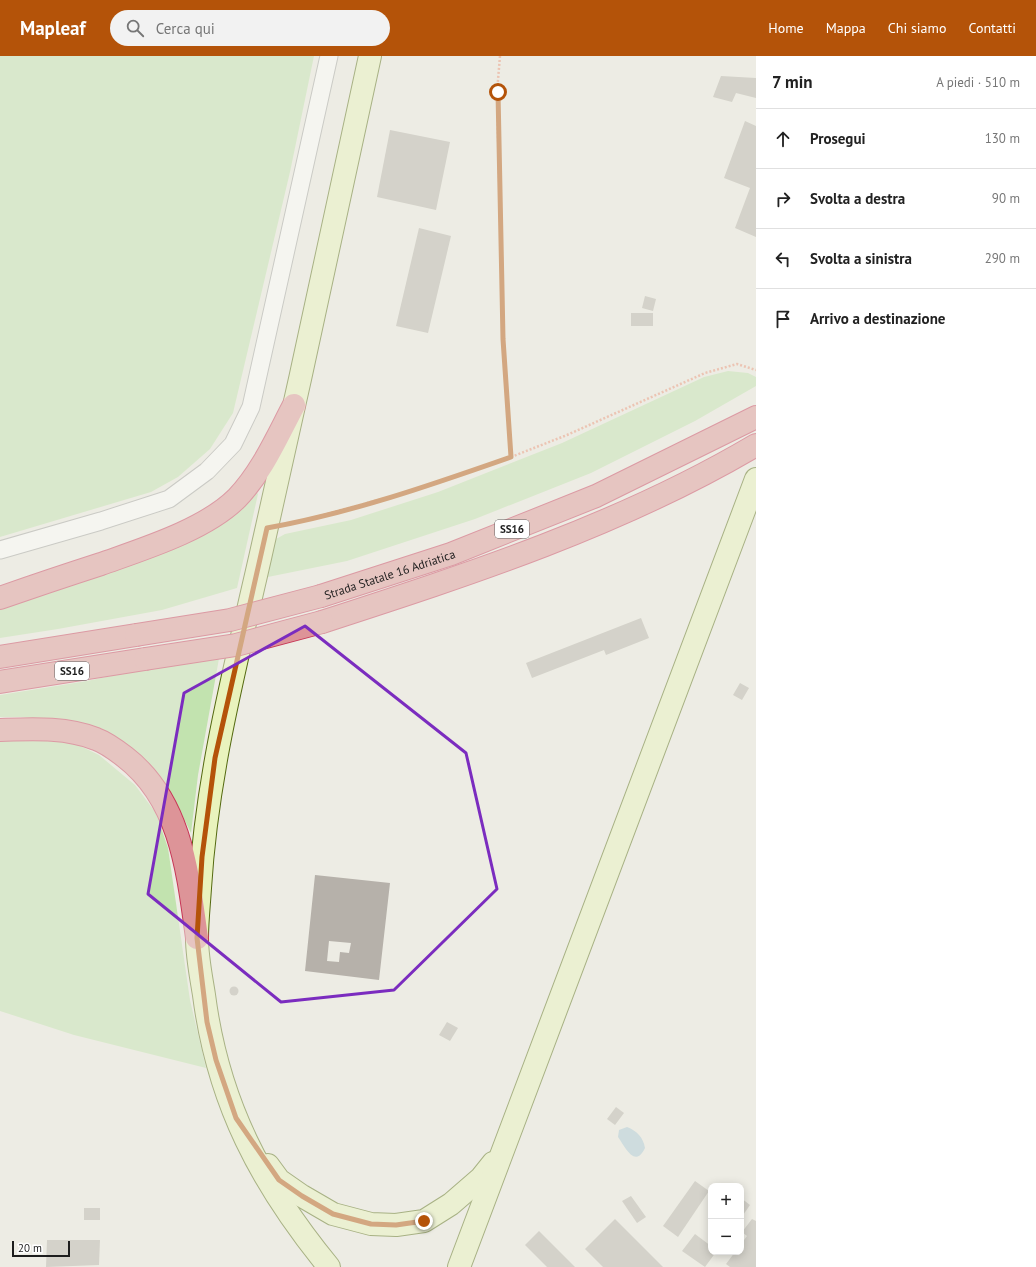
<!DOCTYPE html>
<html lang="it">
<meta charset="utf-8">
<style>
:root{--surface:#fff;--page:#f2f2f2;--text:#222;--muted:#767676;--line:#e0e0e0;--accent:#b45309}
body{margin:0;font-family:"PT Sans",sans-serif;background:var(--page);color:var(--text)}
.controls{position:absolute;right:12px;bottom:12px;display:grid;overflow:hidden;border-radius:8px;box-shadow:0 2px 10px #0003}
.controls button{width:36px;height:36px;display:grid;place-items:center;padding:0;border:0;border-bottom:1px solid var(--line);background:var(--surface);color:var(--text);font:20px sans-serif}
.scale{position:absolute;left:12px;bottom:10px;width:58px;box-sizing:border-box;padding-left:4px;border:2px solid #1d1d1d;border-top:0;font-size:11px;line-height:14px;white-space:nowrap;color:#1d1d1d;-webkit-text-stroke:3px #fff;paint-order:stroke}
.stop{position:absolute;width:12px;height:12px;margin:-9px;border:3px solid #b45309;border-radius:50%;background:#fff}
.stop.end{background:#b45309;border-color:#fff;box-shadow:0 1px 4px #0008}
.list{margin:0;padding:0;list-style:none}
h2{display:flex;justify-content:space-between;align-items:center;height:52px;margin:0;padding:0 16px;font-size:17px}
h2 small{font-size:13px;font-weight:400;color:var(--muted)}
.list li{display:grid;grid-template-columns:26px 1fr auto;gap:12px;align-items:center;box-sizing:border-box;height:60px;padding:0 16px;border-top:1px solid var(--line)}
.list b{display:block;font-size:15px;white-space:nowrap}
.list em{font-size:13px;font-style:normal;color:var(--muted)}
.icon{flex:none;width:22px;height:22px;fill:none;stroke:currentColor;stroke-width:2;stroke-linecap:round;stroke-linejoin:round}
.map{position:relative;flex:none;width:756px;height:1211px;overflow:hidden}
header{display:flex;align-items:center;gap:24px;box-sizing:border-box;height:56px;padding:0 20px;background:var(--accent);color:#fff}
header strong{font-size:19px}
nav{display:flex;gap:22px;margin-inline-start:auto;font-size:14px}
.search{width:280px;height:36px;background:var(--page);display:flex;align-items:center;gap:10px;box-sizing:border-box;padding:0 14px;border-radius:22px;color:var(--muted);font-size:15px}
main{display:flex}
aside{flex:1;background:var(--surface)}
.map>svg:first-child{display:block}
.grass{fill:#c2e3af}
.water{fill:#a9c7d7}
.building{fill:#b6b1aa;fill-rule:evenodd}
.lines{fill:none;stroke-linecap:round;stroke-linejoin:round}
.street-casing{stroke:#a1a1a1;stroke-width:19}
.secondary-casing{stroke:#546910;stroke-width:24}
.highway-casing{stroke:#c73656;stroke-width:24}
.path{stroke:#eb9278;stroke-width:2.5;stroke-dasharray:2 2;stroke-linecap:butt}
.street{stroke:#fff;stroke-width:17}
.secondary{stroke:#e9f3bd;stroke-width:22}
.highway{stroke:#dd9498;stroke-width:22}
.highway-bridge-casing{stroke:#c73656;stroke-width:24;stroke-linecap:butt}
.highway-bridge{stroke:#dd9498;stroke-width:22}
.route{stroke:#b45309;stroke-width:5}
.marked{fill:none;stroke:#7b2cbf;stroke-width:3;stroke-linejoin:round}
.labels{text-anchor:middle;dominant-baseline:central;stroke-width:3;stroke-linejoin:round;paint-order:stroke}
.shield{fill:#fff;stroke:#616161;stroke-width:1}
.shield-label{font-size:11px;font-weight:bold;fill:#1d1d1d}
.street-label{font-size:12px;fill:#1d1d1d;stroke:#fff}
</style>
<header>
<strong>Mapleaf</strong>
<div class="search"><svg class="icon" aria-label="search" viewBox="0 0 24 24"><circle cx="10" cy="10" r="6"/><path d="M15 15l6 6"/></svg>Cerca qui</div>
<nav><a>Home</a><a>Mappa</a><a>Chi siamo</a><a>Contatti</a></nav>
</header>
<main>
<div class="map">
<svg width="756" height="1211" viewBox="0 0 756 1211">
<rect width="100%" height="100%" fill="#edece4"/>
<g class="grass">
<path d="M0,0H314L290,116L233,357L210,393L178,421L151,436L0,481Z"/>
<path d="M728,315L748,317L756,321V330L695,365L591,417L475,463L347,505L263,522L276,483L285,478L351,464L438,436L562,387L704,321Z"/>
<path d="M256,435L258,438L237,532L162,554L58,573L0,582V550Z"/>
<path d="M220,597L198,719L191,777L175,745L154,717L87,669L21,661H0V639L87,625Z"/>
<path d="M0,680L68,684L99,699L135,729L156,757L168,792L190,944L206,1012L74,979L0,955Z"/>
</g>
<path class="water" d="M627,1071C637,1075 643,1081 645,1092C635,1113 625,1091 618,1081L619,1074Z"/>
<g class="building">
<path d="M721,20L756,22V42L736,37L732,46L713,41Z"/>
<path d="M745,65L756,70V181L735,172L750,132L724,122Z"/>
<path d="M390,74L450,86L436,154L377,141Z"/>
<path d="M419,172L451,180L428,277L396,270Z"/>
<path d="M645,240L656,243L653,255L642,252Z"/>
<rect x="631" y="257" width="22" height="13"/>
<path d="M641,562L649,582L606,599L604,594L532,622L526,607Z"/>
<path d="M740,627L749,632L742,644L733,639Z"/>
<path d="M315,819L390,827L379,924L305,915ZM329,885L351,887L349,897L340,896L339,906L327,905Z"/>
<circle cx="234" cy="935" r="4.5"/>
<path d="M447,966L458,972L450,985L439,979Z"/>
<path d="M616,1051L624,1057L615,1069L607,1063Z"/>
<path d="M695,1125L709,1135L678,1181L663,1170Z"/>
<path d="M631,1140L646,1161L637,1167L622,1145Z"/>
<path d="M741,1142L750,1149L741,1162Z"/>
<rect x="84" y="1152" width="16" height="12"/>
<path d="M615,1163L663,1211H603L585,1193Z"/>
<path d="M752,1163L756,1165V1211H730L726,1208L735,1196H741V1188L747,1180L742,1176Z"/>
<path d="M539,1175L575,1211H547L525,1189Z"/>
<path d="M695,1178L711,1190V1196H716L705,1211L682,1195Z"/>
<path d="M47,1184H100L99,1209L46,1211Z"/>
</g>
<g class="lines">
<g class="street-casing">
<path id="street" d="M0,494L101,465L169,443L207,415L233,388L251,351L329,0"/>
</g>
<g class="secondary-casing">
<g id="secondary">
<path d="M268,1109L279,1124L302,1140L333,1158L371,1168L396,1169L424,1165L451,1148L481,1122L493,1107"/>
<path d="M329,1211C261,1128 218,1047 204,939C201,920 197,901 197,882C197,866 199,848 200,832C207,718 235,612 260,502C298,335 334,167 370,0"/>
<path d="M459,1211L756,423"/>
</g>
</g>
<g class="highway-casing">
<g id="highway">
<path id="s1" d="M321,540L451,498L596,440L756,361"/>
<path d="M0,542C34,530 67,519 101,508C143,493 205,474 237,442C262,416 277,381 294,349"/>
<path d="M322,566C470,518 621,469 756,389"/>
<path d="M0,601L136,579"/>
<path d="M0,626L145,603"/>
<path d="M0,674C32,673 66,671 96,683C107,687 116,694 125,701C181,744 188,817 197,882"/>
</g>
</g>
<g class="path">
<path d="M500,0L497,36L503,283L511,401"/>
<path d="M289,468L405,437L511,401L567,379L705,317L737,308L756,314"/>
</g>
<use href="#street" class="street"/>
<use href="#secondary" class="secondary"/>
<use href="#highway" class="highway"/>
<g class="highway-bridge-casing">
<g id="highway-bridge">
<path d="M136,579L230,564L321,540"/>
<path d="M145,603L236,589L322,566"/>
</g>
</g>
<use href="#highway-bridge" class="highway-bridge"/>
</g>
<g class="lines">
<path class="route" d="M424,1165L396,1169L371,1168L333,1158L302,1140L279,1124L236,1062L216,1004L207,966L197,882L202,801L215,702L267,472C351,457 431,429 511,401L503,283L498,36"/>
</g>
<path d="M0 0H756V1211H0ZM305,570L466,697L497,833L394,934L281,946L148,838L184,637Z" fill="#edece4" fill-opacity=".55" fill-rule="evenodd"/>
<path class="marked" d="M305,570L466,697L497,833L394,934L281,946L148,838L184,637Z"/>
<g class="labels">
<g class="shield">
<rect x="495" y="464" width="34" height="18" rx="3"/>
<rect x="55" y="606" width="34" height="18" rx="3"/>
</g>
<g class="shield-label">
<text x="512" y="473">SS16</text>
<text x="72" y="615">SS16</text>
</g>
<g class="street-label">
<text stroke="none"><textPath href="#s1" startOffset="72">Strada Statale 16 Adriatica</textPath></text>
</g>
</g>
</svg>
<div class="controls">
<button>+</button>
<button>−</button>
</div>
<div class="scale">20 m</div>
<div class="stop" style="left:498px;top:36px"></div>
<div class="stop end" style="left:424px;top:1165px"></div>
</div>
<aside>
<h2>7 min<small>A piedi · 510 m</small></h2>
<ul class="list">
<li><svg class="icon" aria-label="ahead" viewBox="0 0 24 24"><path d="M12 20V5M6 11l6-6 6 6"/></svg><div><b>Prosegui</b></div><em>130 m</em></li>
<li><svg class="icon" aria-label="right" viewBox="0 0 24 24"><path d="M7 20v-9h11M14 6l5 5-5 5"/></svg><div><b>Svolta a destra</b></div><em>90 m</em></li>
<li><svg class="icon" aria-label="left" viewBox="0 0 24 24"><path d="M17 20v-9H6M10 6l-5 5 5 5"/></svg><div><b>Svolta a sinistra</b></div><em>290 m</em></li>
<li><svg class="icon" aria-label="arrive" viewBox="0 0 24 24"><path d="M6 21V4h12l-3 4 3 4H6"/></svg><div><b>Arrivo a destinazione</b></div></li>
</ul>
</aside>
</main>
